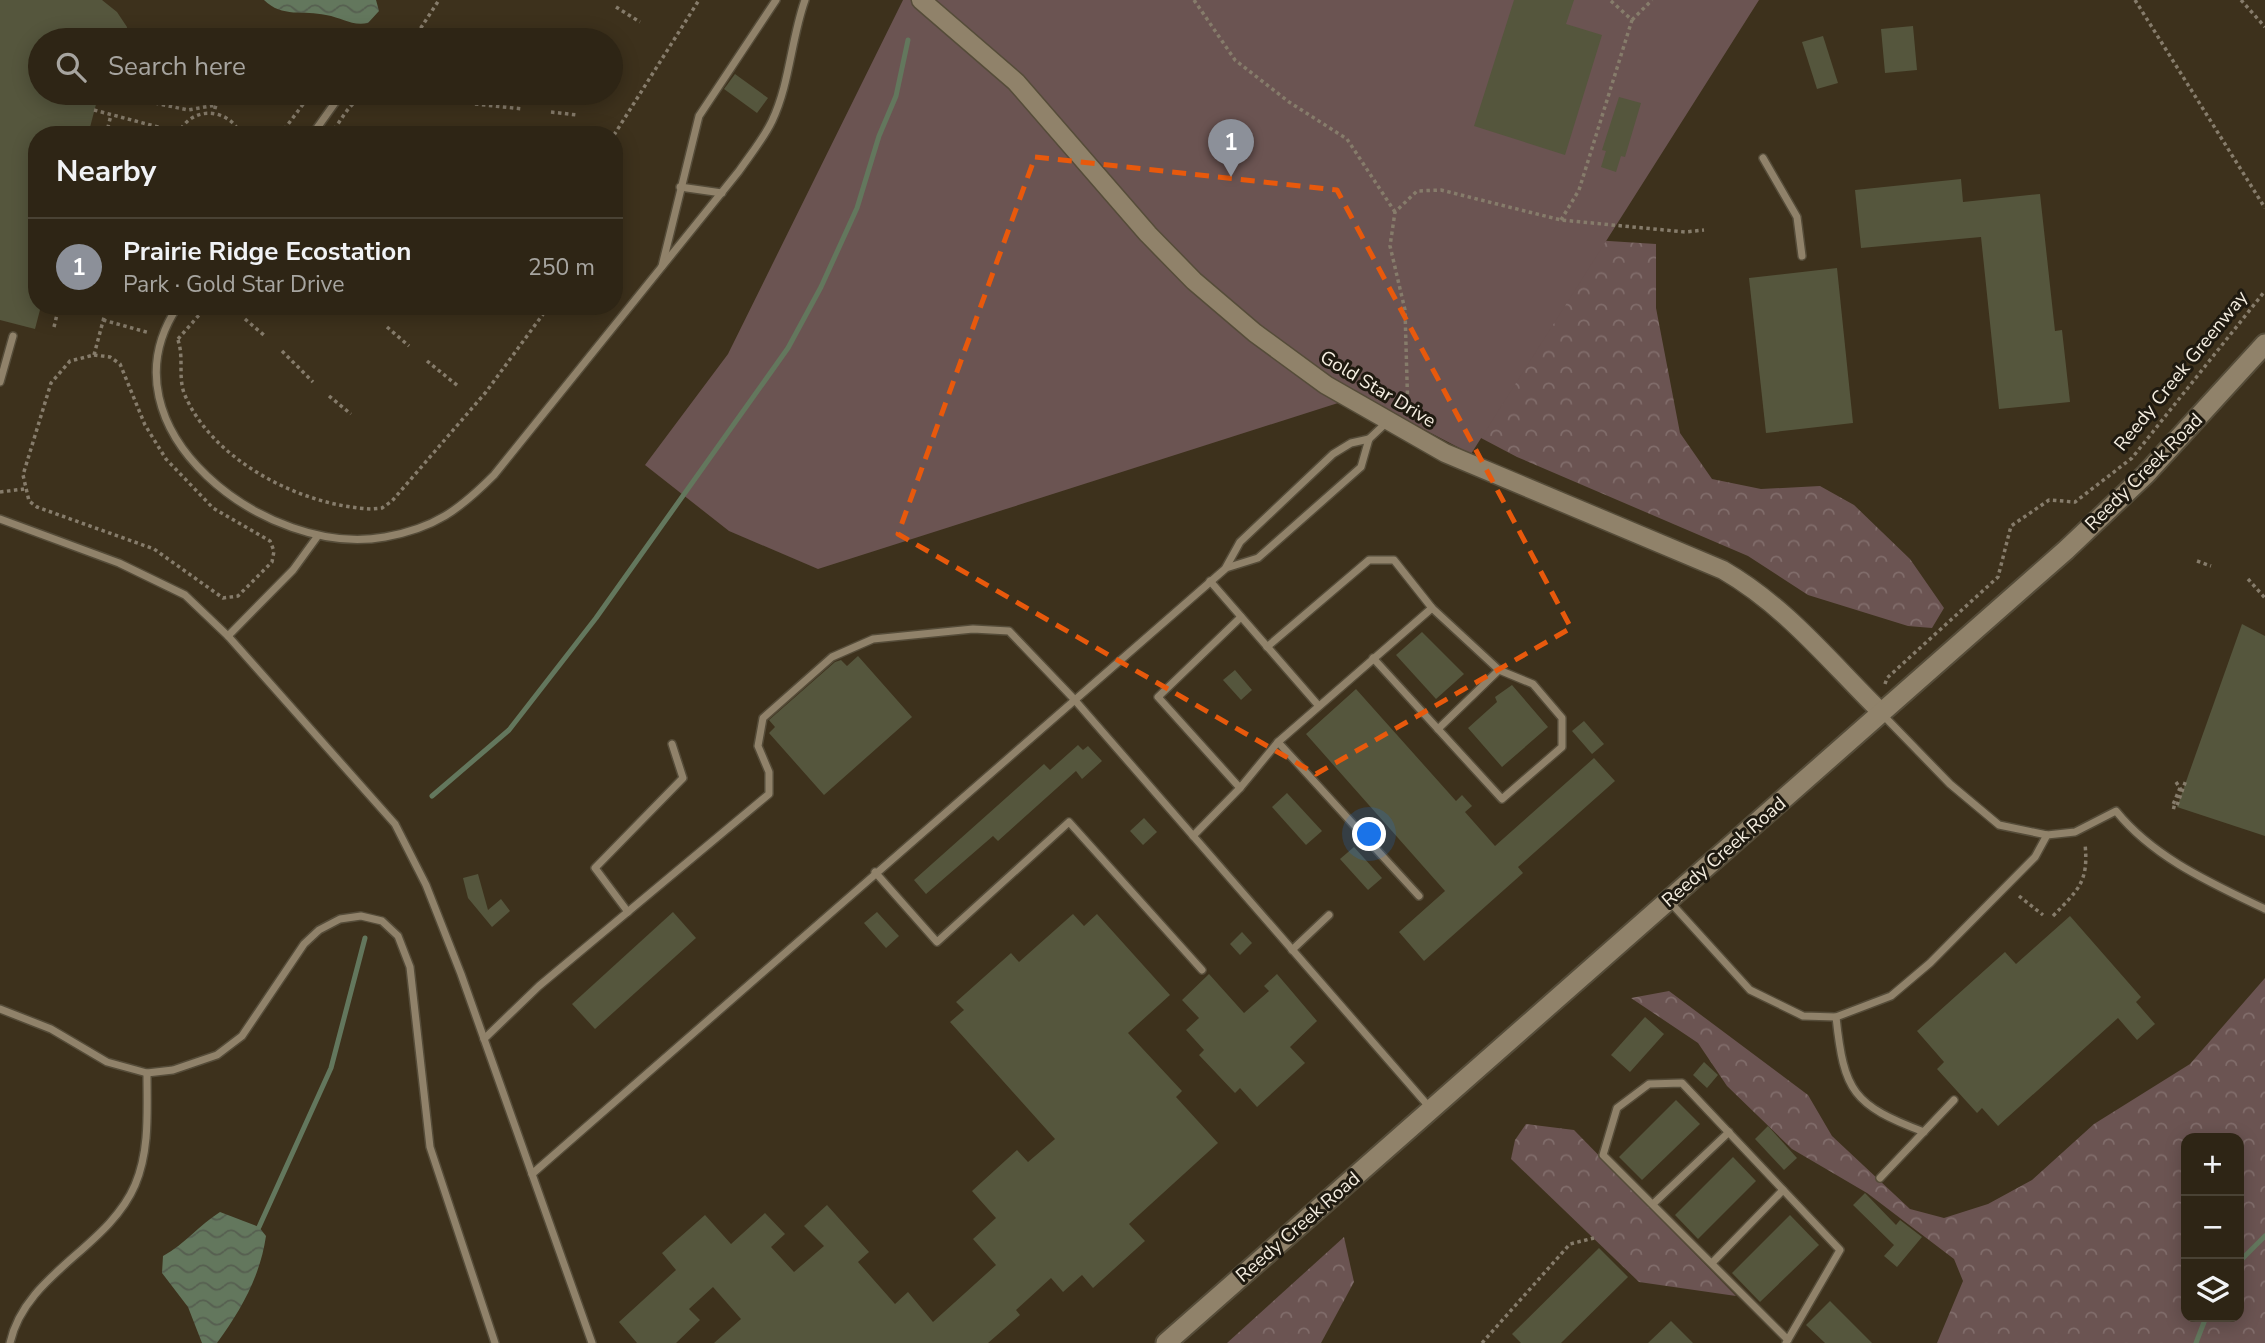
<!DOCTYPE html>
<meta charset="utf-8">
<style>
:root{--surface:#2e2515;--page:#3a3122;--text:#f1f3f6;--muted:#a7a5a0;--line:#494234;--accent:#8c9099}
body{margin:0;font-family:"Nunito Sans",sans-serif;background:var(--page);color:var(--text)}
.controls{position:absolute;right:21px;bottom:21px;display:grid;overflow:hidden;border-radius:14px;box-shadow:0 4px 18px #0003}
.controls button{width:63px;height:63px;display:grid;place-items:center;padding:0;border:0;border-bottom:2px solid var(--line);background:var(--surface);color:var(--text);font:35px sans-serif}
.you{position:absolute;left:1370px;top:835px;width:24px;height:24px;margin:-18px;border:5px solid #fff;border-radius:50%;background:#1a73e8;box-shadow:0 0 0 10px #1a73e833}
.badge{display:grid;place-items:center;width:46px;height:46px;border-radius:50%;background:var(--accent);color:#fff;font-size:23px;font-weight:700}
.pin{position:absolute;translate:-50% -58px;filter:drop-shadow(0 2px 4px #0008)}
.pin::after{content:'';position:absolute;top:37px;width:24px;height:21px;background:inherit;clip-path:polygon(0 0,100% 0,50% 100%)}
.list{margin:0;padding:0;list-style:none}
h2{display:flex;justify-content:space-between;align-items:center;height:91px;margin:0;padding:0 28px;font-size:30px}
h2 small{font-size:23px;font-weight:400;color:var(--muted)}
.list li{display:grid;grid-template-columns:46px 1fr auto;gap:21px;align-items:center;box-sizing:border-box;height:98px;padding:0 28px;border-top:2px solid var(--line)}
.list b{display:block;font-size:26px;white-space:nowrap}
.list p{margin:0;font-size:23px;white-space:nowrap;color:var(--muted)}
.list em{font-size:23px;font-style:normal;color:var(--muted)}
.icon{flex:none;width:38px;height:38px;fill:none;stroke:currentColor;stroke-width:2;stroke-linecap:round;stroke-linejoin:round}
.map{position:relative;flex:none;width:2265px;height:1343px;overflow:hidden}
.search{position:absolute;background:var(--surface);box-shadow:0 4px 18px #0003;left:28px;top:28px;width:595px;height:77px;display:flex;align-items:center;gap:18px;box-sizing:border-box;padding:0 24px;border-radius:38px;color:var(--muted);font-size:26px}
.panel{position:absolute;background:var(--surface);box-shadow:0 4px 18px #0003;left:28px;top:126px;width:595px;height:189px;border-radius:28px}
.map>svg:first-child{display:block}
.forest{fill:url(#forest-crowns);fill-rule:evenodd}
.park{fill:#6b5452}
.water{fill:url(#water-waves)}
.lines{fill:none;stroke-linecap:round;stroke-linejoin:round}
.stream{stroke:#63775d;stroke-width:5}
.building{fill:#55563d}
.service-casing{stroke:#554c39;stroke-width:10}
.tertiary-casing{stroke:#554c39;stroke-width:21}
.secondary-casing{stroke:#554c39;stroke-width:23}
.path{stroke:#867c6b;stroke-width:3.5;stroke-dasharray:3.5 3.5;stroke-linecap:butt}
.service{stroke:#90826a;stroke-width:7}
.tertiary{stroke:#90826a;stroke-width:18}
.secondary{stroke:#90826a;stroke-width:19}
.marked{fill:none;stroke:#e8590c;stroke-width:5;stroke-dasharray:14 9;stroke-linejoin:round}
.labels{text-anchor:middle;dominant-baseline:central;stroke-width:6;stroke-linejoin:round;paint-order:stroke}
.street-label{font-size:19px;fill:#f5eee1;stroke:#1f1a10}
</style>
<div class="map">
<svg width="2265" height="1343" viewBox="0 0 2265 1343">
<defs>
<pattern id="forest-crowns" width="20" height="18" patternUnits="userSpaceOnUse" patternTransform="scale(1.75)"><rect width="20" height="18" fill="#6b5452"/><path d="M2 6a3 3 0 1 1 6 0M12 15a3 3 0 1 1 6 0" fill="none" stroke="#816d6b"/></pattern>
<pattern id="water-waves" width="16" height="10" patternUnits="userSpaceOnUse" patternTransform="scale(1.75)"><rect width="16" height="10" fill="#63775d"/><path d="M0 5q4-4 8 0t8 0" fill="none" stroke="#565f50"/></pattern>
</defs>
<rect width="100%" height="100%" fill="#3d311c"/>
<g class="forest">
<path d="M1593,240L1656,244V308L1680,433L1712,479L1761,489L1820,486L1854,505L1910,559L1944,608L1932,628L1908,626L1808,595L1748,556L1517,457L1445,419Z"/>
<path d="M2265,978V1343H1937L1963,1281L1954,1259L1867,1193L1792,1149L1727,1086L1698,1043L1631,998L1669,991L1808,1095L1832,1136L1910,1209L1944,1218L1988,1204L2032,1180L2094,1124L2190,1064ZM2186,1138H2239V1317H2186Z"/>
<path d="M1526,1124L1574,1130L1736,1296L1639,1282L1511,1159L1515,1140Z"/>
<path d="M1344,1237L1354,1282L1321,1343H1227Z"/>
</g>
<path class="park" d="M903,0H1759L1471,454L1360,396L818,569L729,531L645,465L728,354Z"/>
<g class="water">
<path d="M264,0H376L379,11L368,23C351,26 343,18 326,15C304,10 282,18 264,0Z"/>
<path d="M220,1212L259,1227L266,1236C260,1277 241,1310 217,1343H202L188,1307L162,1273L163,1256C185,1244 199,1225 220,1212Z"/>
</g>
<g class="lines">
<g class="stream">
<path d="M432,796L509,730L596,618L788,348L821,287L857,208L879,136L896,96L908,40"/>
<path d="M259,1227L331,1068L365,938"/>
<path d="M2239,1262L2265,1236"/>
<path d="M2196,1343L2206,1317"/>
</g>
</g>
<g class="building">
<path d="M0,0H102L117,12L127,27L126,40H40V93H99L88,135H37V306H41L35,329L0,320Z"/>
<path d="M1514,0H1574L1566,24L1602,35L1565,155L1474,126Z"/>
<path d="M1913,26L1917,70L1885,73L1881,29Z"/>
<path d="M1823,36L1838,83L1817,89L1802,42Z"/>
<path d="M735,74L768,98L757,113L724,89Z"/>
<path d="M1619,97L1641,103L1625,157L1621,156L1616,172L1601,167L1606,151L1602,150Z"/>
<path d="M1961,179L1963,202L2040,194L2055,331L2062,330L2070,402L1999,409L1981,237L1861,248L1855,190Z"/>
<path d="M1837,268L1853,423L1766,433L1749,278Z"/>
<path d="M2242,624L2265,636V836L2177,807Z"/>
<path d="M1422,632L1464,674L1436,699L1396,655Z"/>
<path d="M858,656L912,717L824,795L769,733L775,727L769,720L835,662L841,660L847,666Z"/>
<path d="M1235,670L1252,690L1241,700L1223,680Z"/>
<path d="M1512,685L1548,727L1502,767L1468,728L1497,702L1495,697Z"/>
<path d="M1356,689L1456,801L1462,795L1472,806L1465,812L1495,846L1594,758L1615,781L1518,867L1523,873L1424,961L1399,932L1445,891L1306,734Z"/>
<path d="M1584,721L1604,744L1592,754L1572,731Z"/>
<path d="M1078,745L1083,750L1088,746L1102,761L1082,779L1076,771L998,841L993,836L926,894L914,880L1044,764L1050,770Z"/>
<path d="M1287,793L1322,831L1306,845L1272,807Z"/>
<path d="M1144,818L1157,832L1143,845L1130,831Z"/>
<path d="M1354,847L1382,878L1368,890L1340,859Z"/>
<path d="M478,874L488,910L501,899L510,911L492,927L468,898L463,878Z"/>
<path d="M673,912L696,938L595,1029L572,1004Z"/>
<path d="M877,912L899,936L886,948L864,923Z"/>
<path d="M1073,914L1084,926L1097,914L1170,995L1128,1033L1182,1091L1176,1097L1218,1143L1129,1224L1145,1241L1093,1288L1082,1275L1063,1292L1051,1278L1016,1310L1020,1315L988,1343H714L741,1319L713,1287L689,1309L700,1320L676,1343H637L619,1322L676,1270L662,1253L705,1215L731,1244L765,1213L785,1234L771,1247L794,1272L824,1246L804,1226L827,1205L869,1252L858,1262L895,1304L908,1292L933,1322L996,1265L973,1239L996,1218L972,1191L1017,1150L1028,1162L1055,1139L950,1022L964,1010L956,1002L1011,953L1019,962Z"/>
<path d="M2070,916L2141,997L2136,1002L2155,1024L2137,1040L2118,1018L1998,1126L1982,1108L1977,1113L1937,1069L1944,1062L1917,1031L2005,952L2016,964Z"/>
<path d="M1242,932L1252,943L1240,955L1230,944Z"/>
<path d="M1209,974L1244,1013L1269,991L1264,986L1277,974L1317,1021L1290,1047L1305,1063L1257,1107L1240,1088L1235,1093L1199,1055L1204,1050L1186,1030L1199,1018L1182,1000Z"/>
<path d="M1645,1017L1664,1034L1630,1072L1611,1055Z"/>
<path d="M1704,1062L1718,1075L1707,1088L1693,1075Z"/>
<path d="M1676,1100L1700,1124L1642,1180L1619,1157Z"/>
<path d="M1768,1126L1797,1158L1784,1170L1755,1139Z"/>
<path d="M1733,1157L1756,1181L1698,1239L1675,1215Z"/>
<path d="M1865,1193L1896,1225L1900,1220L1922,1237L1897,1267L1884,1256L1894,1245L1853,1205Z"/>
<path d="M1790,1215L1819,1245L1760,1302L1732,1273Z"/>
<path d="M1599,1248L1628,1277L1561,1343H1521L1512,1334Z"/>
<path d="M1830,1301L1872,1343H1825L1806,1325Z"/>
<path d="M1671,1321L1693,1343H1648Z"/>
</g>
<g class="lines">
<g class="service-casing">
<g id="service">
<path d="M312,135L342,93"/>
<path d="M1763,158L1797,217L1802,256"/>
<path d="M680,187L722,193"/>
<path d="M662,266L699,116L776,0"/>
<path d="M178,306C95,429 269,559 385,537C435,528 459,510 494,475L739,171C750,155 764,138 772,121C790,83 791,39 805,0"/>
<path d="M0,382L13,336"/>
<path d="M0,519L119,563L185,595L228,636L395,824L426,885L461,974L592,1343"/>
<path d="M1226,568L1258,558L1361,467L1369,439L1387,422"/>
<path d="M1210,581L1318,705"/>
<path d="M228,636L293,570L317,537"/>
<path d="M1267,647L1369,560H1394L1432,608L1499,670L1533,684L1562,718V747L1502,799L1373,658"/>
<path d="M1882,714L1950,784L1999,825L2047,835L2075,832L2116,811C2154,858 2211,883 2265,909"/>
<path d="M1438,729L1499,670"/>
<path d="M1278,742L1419,896"/>
<path d="M1240,788L1158,697L1241,617"/>
<path d="M1193,836L1240,788L1278,742L1432,608"/>
<path d="M875,872L937,942L1069,822L1202,970"/>
<path d="M1670,902L1750,990L1803,1016L1836,1017L1891,996L1930,963L2035,857L2047,835"/>
<path d="M628,912L595,868L683,778L672,744"/>
<path d="M1292,950L1329,915"/>
<path d="M0,1009L51,1029L107,1062L147,1073L173,1070L217,1055L242,1036L304,944L319,930L340,919L361,916L382,921L398,936L410,967L430,1147L495,1343"/>
<path d="M1836,1017C1844,1092 1853,1105 1924,1132"/>
<path d="M484,1039L539,986L769,794V772L758,746L763,718L832,657L873,639L973,629L1009,631L1073,698L1431,1109"/>
<path d="M532,1174L1225,569L1240,542L1333,454L1351,443L1369,439"/>
<path d="M1880,1178L1954,1100"/>
<path d="M1653,1204L1729,1132"/>
<path d="M1712,1263L1783,1190"/>
<path d="M10,1343C25,1274 108,1248 135,1185C150,1150 147,1110 147,1073"/>
<path d="M1786,1343L1840,1250L1682,1083L1649,1084L1617,1108L1603,1155L1788,1340"/>
</g>
</g>
<g class="tertiary-casing">
<path id="tertiary" d="M921,0L1016,82L1148,234L1194,281L1255,333L1326,385L1445,453L1723,570C1787,607 1830,662 1882,713"/>
</g>
<g class="secondary-casing">
<path id="secondary" d="M1166,1343L2066,550L2146,474L2265,344"/>
</g>
<g class="path">
<path d="M1194,0L1235,60L1289,102L1347,139L1395,212"/>
<path d="M2135,0L2265,208"/>
<path d="M2241,0L2265,27"/>
<path d="M616,7L640,22"/>
<path d="M1632,20L1652,0"/>
<path d="M413,40L439,0"/>
<path d="M107,93L188,110L216,105L214,112"/>
<path d="M418,99L447,102"/>
<path d="M475,104L523,109"/>
<path d="M94,110L158,127L175,135"/>
<path d="M551,112L577,115"/>
<path d="M106,135L111,115"/>
<path d="M178,135C190,105 229,107 241,135"/>
<path d="M280,135L307,99V93"/>
<path d="M330,135C349,110 353,91 385,95"/>
<path d="M614,135L699,0"/>
<path d="M1561,220L1579,190L1632,20L1610,0"/>
<path d="M362,306L371,315"/>
<path d="M245,319L265,336"/>
<path d="M103,320L150,333"/>
<path d="M54,327L59,306"/>
<path d="M387,327L409,346"/>
<path d="M178,339L207,306"/>
<path d="M178,340C184,358 178,375 184,393C211,460 301,506 371,509L382,508L392,501L486,392L549,306"/>
<path d="M282,351L313,382"/>
<path d="M94,355L110,357L120,364L145,425L166,459L213,508L270,541L274,551L272,562L238,596L223,598L154,549L37,507L29,501L23,475L51,383L70,361Z"/>
<path d="M94,355L107,306"/>
<path d="M427,361L458,386"/>
<path d="M329,396L351,414"/>
<path d="M1408,415L1405,310L1390,246L1395,212L1417,191L1441,190L1561,220L1685,232L1704,230"/>
<path d="M0,492L24,489"/>
<path d="M2197,561L2211,566"/>
<path d="M2248,579L2265,598"/>
<path d="M1885,684L1887,678L1998,577L2011,526L2049,500L2075,502L2132,458L2265,291"/>
<path d="M2176,782L2180,788L2172,807L2176,808L2186,780"/>
<path d="M2019,896L2043,915"/>
<path d="M2053,916C2078,890 2089,882 2085,844"/>
<path d="M1482,1343L1570,1244L1594,1238"/>
</g>
<use href="#service" class="service"/>
<use href="#tertiary" class="tertiary"/>
<use href="#secondary" class="secondary"/>
</g>
<path class="marked" d="M1035,157L1337,190L1571,628L1316,774L898,534Z"/>
<g class="labels">
<g class="street-label">
<text transform="translate(2181 371) rotate(-51)">Reedy Creek Greenway</text>
<text transform="translate(1378 389) rotate(31)">Gold Star Drive</text>
<text transform="translate(2144 472) rotate(-45)">Reedy Creek Road</text>
<text transform="translate(1724 852) rotate(-41)">Reedy Creek Road</text>
<text transform="translate(1298 1227) rotate(-41)">Reedy Creek Road</text>
</g>
</g>
</svg>
<div class="controls">
<button>+</button>
<button>−</button>
<button><svg class="icon" aria-label="layers" viewBox="0 0 24 24"><path d="M12 4l9 5-9 5-9-5zM3 14l9 5 9-5"/></svg></button>
</div>
<div class="you"></div>
<div class="pin badge" style="left:1231px;top:177px">1</div>
<div class="search"><svg class="icon" aria-label="search" viewBox="0 0 24 24"><circle cx="10" cy="10" r="6"/><path d="M15 15l6 6"/></svg>Search here</div>
<section class="panel">
<h2>Nearby<small></small></h2>
<ul class="list">
<li><span class="badge">1</span><div><b>Prairie Ridge Ecostation</b><p>Park · Gold Star Drive</p></div><em>250 m</em></li>
</ul>
</section>
</div>
